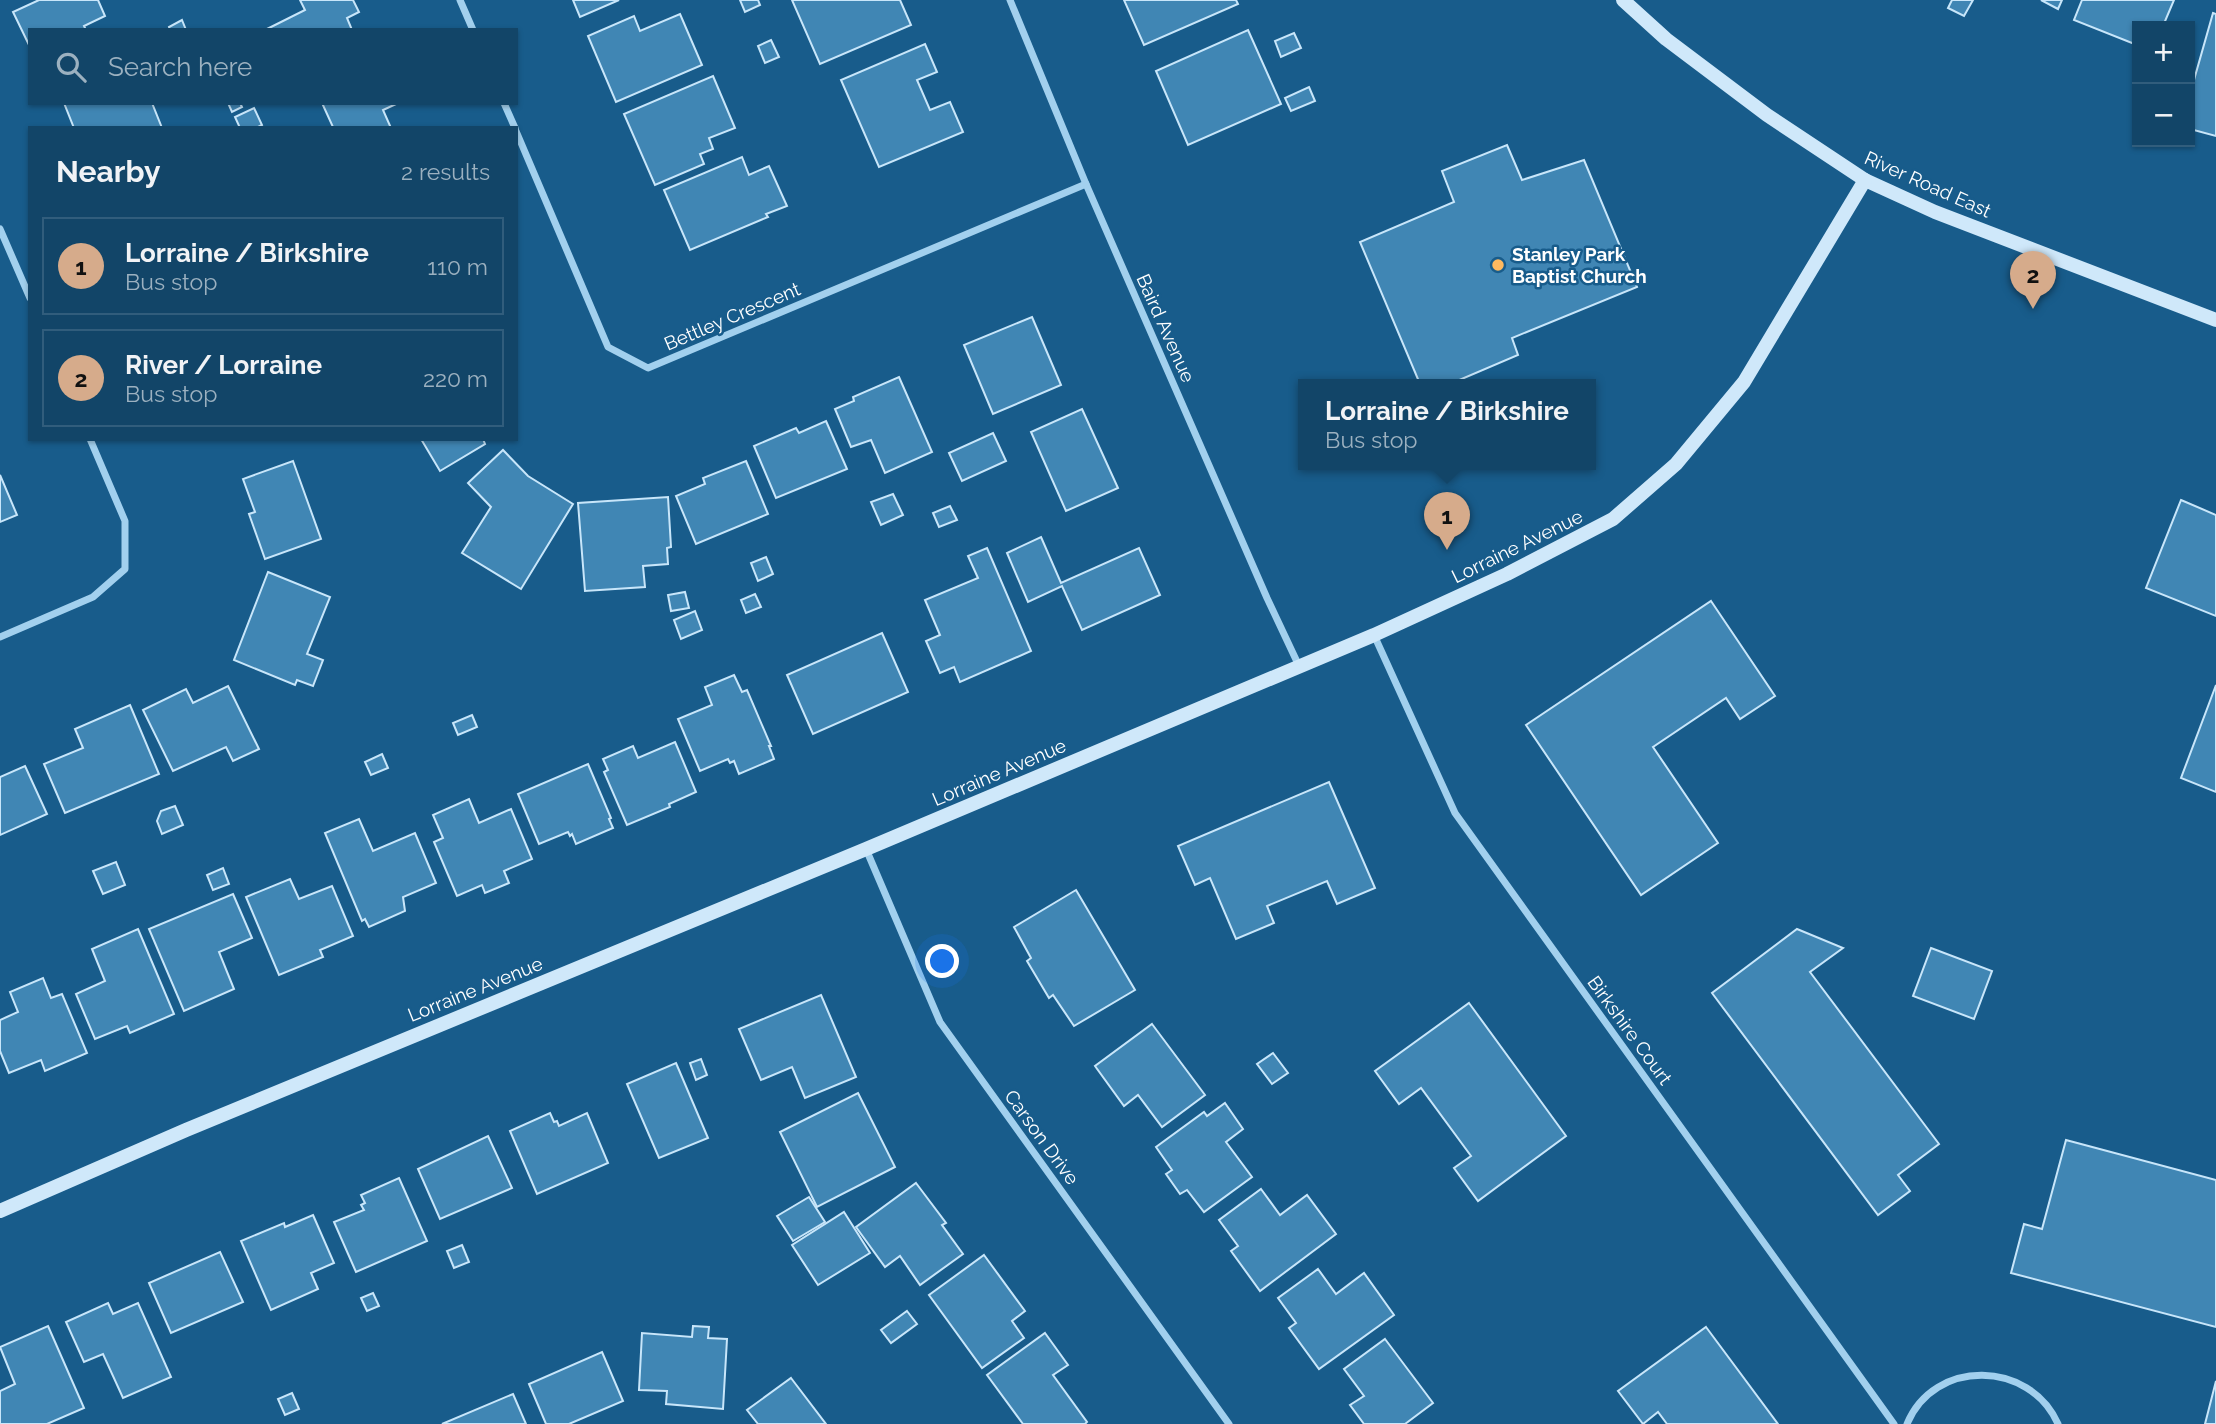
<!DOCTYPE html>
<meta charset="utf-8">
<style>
:root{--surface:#124568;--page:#1f4f71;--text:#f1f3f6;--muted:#9cb1c0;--line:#315d7c;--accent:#d6ab8b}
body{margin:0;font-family:Raleway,sans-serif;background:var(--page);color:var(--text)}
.controls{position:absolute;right:21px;top:21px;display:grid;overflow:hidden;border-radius:0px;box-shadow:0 2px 5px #0004}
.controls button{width:63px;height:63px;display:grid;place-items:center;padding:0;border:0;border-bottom:2px solid var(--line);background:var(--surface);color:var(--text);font:35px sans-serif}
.you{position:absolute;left:943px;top:962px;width:24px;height:24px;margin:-18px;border:5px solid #fff;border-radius:50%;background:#1a73e8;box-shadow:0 0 0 10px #1a73e833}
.badge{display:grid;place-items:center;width:46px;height:46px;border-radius:50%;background:var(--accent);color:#111;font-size:23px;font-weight:700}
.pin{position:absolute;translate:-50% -58px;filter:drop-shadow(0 2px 4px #0008)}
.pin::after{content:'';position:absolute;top:37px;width:24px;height:21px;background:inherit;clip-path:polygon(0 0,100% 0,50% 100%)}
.popup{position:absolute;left:1298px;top:379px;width:298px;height:91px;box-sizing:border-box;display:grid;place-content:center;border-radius:0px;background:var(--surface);filter:drop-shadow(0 2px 5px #0005);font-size:23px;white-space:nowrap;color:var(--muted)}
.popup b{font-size:26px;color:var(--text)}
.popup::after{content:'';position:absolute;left:50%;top:100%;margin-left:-14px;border:14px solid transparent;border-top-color:var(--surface)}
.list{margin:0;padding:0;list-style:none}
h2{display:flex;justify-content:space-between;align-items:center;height:91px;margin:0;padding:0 28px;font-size:30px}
h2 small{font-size:23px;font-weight:400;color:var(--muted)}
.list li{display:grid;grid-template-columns:46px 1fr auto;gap:21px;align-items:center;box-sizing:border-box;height:98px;margin:0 14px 14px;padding:0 14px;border:2px solid var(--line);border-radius:0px}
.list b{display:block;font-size:26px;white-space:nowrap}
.list p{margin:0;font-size:23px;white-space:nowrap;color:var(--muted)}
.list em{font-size:23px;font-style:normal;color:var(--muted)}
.icon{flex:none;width:38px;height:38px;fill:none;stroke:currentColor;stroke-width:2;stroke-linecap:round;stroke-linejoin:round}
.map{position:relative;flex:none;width:2216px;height:1424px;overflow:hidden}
.search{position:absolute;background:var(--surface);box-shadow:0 2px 5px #0004;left:28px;top:28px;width:490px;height:77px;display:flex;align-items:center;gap:18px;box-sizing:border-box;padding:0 24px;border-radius:0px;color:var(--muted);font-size:26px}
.panel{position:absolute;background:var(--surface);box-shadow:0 2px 5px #0004;left:28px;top:126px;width:490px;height:315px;border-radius:0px}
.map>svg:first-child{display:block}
.building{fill:#4086b4;stroke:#c8e6fa;stroke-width:2}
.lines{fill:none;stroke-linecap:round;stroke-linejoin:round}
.street{stroke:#a2d0ee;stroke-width:7}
.secondary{stroke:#cfe8fa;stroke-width:14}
.poi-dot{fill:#ffb95f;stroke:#185c8b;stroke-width:2.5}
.labels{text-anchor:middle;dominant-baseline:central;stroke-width:5;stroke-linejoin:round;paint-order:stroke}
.street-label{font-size:19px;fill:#fff;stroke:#185c8b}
.poi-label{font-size:19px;font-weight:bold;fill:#fff;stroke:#185c8b;text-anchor:start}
</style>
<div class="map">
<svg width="2216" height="1424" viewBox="0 0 2216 1424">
<rect width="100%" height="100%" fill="#185c8b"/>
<g class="building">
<path d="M39,0H98L105,16L84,26L86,30H30V47L13,12Z"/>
<path d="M300,0H353L359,12L347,18L352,30H265L305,10Z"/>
<path d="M573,0H619L580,17Z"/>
<path d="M740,0H758L760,5L745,12Z"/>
<path d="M792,0H900L911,25L820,64Z"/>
<path d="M1124,0H1236L1238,4L1144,45Z"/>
<path d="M1952,0H1973L1964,16L1948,8Z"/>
<path d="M2041,0H2062L2058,9Z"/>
<path d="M2082,0H2174L2163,26H2137V45L2074,20Z"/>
<path d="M2213,13L2216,14V136L2190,129V94Z"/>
<path d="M680,14L702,65L616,102L588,36L634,16L640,31Z"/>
<path d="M182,20L186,30H170L169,27Z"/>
<path d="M1248,30L1281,104L1188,145L1156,71Z"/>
<path d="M1294,33L1301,48L1281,57L1275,41Z"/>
<path d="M771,40L779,57L765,63L758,46Z"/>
<path d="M925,44L937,72L917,80L930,110L950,102L963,132L879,167L841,80Z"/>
<path d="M713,76L735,128L709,138L713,149L700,154L704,164L655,185L624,114Z"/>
<path d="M1309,87L1315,101L1291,111L1285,98Z"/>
<path d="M64,103H152L162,128H74Z"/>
<path d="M228,103H240L242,107L232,112Z"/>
<path d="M322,103H396V104L383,110L391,128H331L333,127Z"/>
<path d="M254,108L262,125L256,128H240L235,117Z"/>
<path d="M1507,145L1522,180L1584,160L1637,287L1512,338L1518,355L1450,384H1420L1360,242L1454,202L1442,171Z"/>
<path d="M742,157L749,175L769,166L787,206L766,214L768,217L690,250L664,190Z"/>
<path d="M1032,317L1061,385L993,414L964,345Z"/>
<path d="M899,377L932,452L885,473L871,440L851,447L835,409L854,401L853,397Z"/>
<path d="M1082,409L1118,488L1066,511L1031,432Z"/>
<path d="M826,421L847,469L776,498L754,446L796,428L799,433Z"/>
<path d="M993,433L1006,461L962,481L949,453Z"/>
<path d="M421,439H483L485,444L440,471Z"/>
<path d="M503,450L528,476L573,504L521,589L462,553L491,507L468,483Z"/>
<path d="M293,461L321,539L265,559L249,514L255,512L243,479Z"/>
<path d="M746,461L768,514L696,544L676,496L705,484L703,478Z"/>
<path d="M0,475L17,515L0,522Z"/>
<path d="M893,494L903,515L881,525L871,502Z"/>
<path d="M668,497L671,547L667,548L668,564L643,566L645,587L585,591L578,503Z"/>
<path d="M2181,500L2216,515V616L2146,588Z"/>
<path d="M950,506L957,520L939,527L933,513Z"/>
<path d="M1041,537L1061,583L1139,548L1160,595L1082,630L1062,586L1028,602L1007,553Z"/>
<path d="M987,548L1031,651L960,682L954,667L940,673L926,641L940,635L925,600L978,578L968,556Z"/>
<path d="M766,557L773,574L758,581L751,563Z"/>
<path d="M268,572L330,597L307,654L323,660L313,686L297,680L295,685L234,660Z"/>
<path d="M685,592L689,608L671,611L668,595Z"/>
<path d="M755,594L761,607L746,613L741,600Z"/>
<path d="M1711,601L1775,696L1740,719L1726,698L1653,747L1718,843L1641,895L1526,725Z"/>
<path d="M695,611L702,630L681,639L674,620Z"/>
<path d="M882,633L908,692L813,734L787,675Z"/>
<path d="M734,675L742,692L747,690L771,746H769L774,759L739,774L734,761L730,763L728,759L700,771L678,719L712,705L705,687Z"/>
<path d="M2216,685V792L2181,778Z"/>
<path d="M228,686L259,749L233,761L226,747L173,771L143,710L186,689L193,703Z"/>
<path d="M130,705L159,774L65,813L44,764L83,748L75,729Z"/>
<path d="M472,715L477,727L458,735L453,723Z"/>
<path d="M675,742L696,792L669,804L670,807L627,825L604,772L608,770L603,759L633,746L638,758Z"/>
<path d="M382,754L388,768L371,775L365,762Z"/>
<path d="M588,764L611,818L609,819L613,828L576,844L572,834L570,836L568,832L539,844L518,794Z"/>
<path d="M25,766L47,814L0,835V777Z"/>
<path d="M1329,782L1375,888L1337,904L1327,881L1267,906L1274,923L1236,939L1210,878L1195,885L1178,846Z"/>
<path d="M469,799L479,823L511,809L532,859L504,871L509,883L485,893L482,885L457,896L434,842L443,838L433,815Z"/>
<path d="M175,806L183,825L162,834L157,821L161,811Z"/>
<path d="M359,819L373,851L415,833L436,883L403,897L405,911L369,927L365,919L362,921L325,833Z"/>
<path d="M116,862L125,885L103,894L93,871Z"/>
<path d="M223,868L229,884L213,890L207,875Z"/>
<path d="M290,879L299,899L332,886L353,936L320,950L323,957L279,975L246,897Z"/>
<path d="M1076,890L1135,990L1074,1026L1053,995L1049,998L1027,961L1031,958L1014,927Z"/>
<path d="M233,894L252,938L219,952L234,989L184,1011L149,929Z"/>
<path d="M138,929L174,1014L130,1033L127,1026L95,1039L76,994L105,981L92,949Z"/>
<path d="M1797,929L1843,948L1810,972L1939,1144L1898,1175L1910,1191L1878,1215L1712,993Z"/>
<path d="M1931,948L1992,971L1974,1019L1913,996Z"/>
<path d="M43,978L51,998L62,994L87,1053L45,1071L41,1060L9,1073L0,1051V1020L18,1012L10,992Z"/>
<path d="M821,995L856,1077L805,1098L792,1067L761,1080L739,1029Z"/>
<path d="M1469,1003L1566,1136L1478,1201L1454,1168L1471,1156L1421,1088L1399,1104L1375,1071Z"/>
<path d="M1152,1024L1205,1095L1162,1127L1138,1095L1124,1106L1095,1066Z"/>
<path d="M1273,1053L1288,1073L1272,1084L1257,1064Z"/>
<path d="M701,1059L707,1075L696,1080L690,1063Z"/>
<path d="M676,1063L708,1138L659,1158L627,1084Z"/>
<path d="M858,1093L895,1167L817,1207L780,1132Z"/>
<path d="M1225,1103L1243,1129L1226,1142L1252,1177L1204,1212L1187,1190L1180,1194L1166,1174L1172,1170L1156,1147L1204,1112L1207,1116Z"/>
<path d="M550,1113L554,1122L557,1121L559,1126L587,1113L608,1163L537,1194L510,1131Z"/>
<path d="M488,1136L512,1188L440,1219L418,1169Z"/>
<path d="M2066,1140L2216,1180V1327L2011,1273L2024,1224L2042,1229Z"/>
<path d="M399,1178L427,1241L356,1272L334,1222L364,1210L361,1205L365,1203L361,1195Z"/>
<path d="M916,1183L946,1223L942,1225L963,1254L920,1285L900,1256L885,1267L856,1227Z"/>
<path d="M1261,1189L1280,1215L1307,1195L1336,1234L1260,1291L1231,1251L1238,1246L1219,1220Z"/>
<path d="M809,1197L825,1222L793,1241L777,1216Z"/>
<path d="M844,1212L870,1253L818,1285L792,1245Z"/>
<path d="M313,1215L334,1263L311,1273L318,1289L271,1310L241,1241L284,1223L285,1227Z"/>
<path d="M462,1245L469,1262L454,1268L447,1251Z"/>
<path d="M220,1252L243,1302L171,1333L149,1283Z"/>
<path d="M984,1255L1025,1311L1012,1321L1024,1338L982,1368L929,1295Z"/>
<path d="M1318,1269L1336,1294L1364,1273L1394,1315L1319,1369L1289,1328L1296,1323L1278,1298Z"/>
<path d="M373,1293L379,1306L367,1311L361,1298Z"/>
<path d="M108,1303L113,1314L138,1303L171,1377L123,1398L103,1354L84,1362L66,1322Z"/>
<path d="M907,1311L917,1324L891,1343L881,1330Z"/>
<path d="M48,1326L84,1408L47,1424H0V1391L15,1384L0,1347Z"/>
<path d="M693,1326L709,1327L708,1338L727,1339L723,1409L666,1404L667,1391L639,1390L642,1333L692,1337Z"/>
<path d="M1706,1327L1778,1424H1667L1658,1412L1643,1424L1618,1391Z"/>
<path d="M1045,1333L1068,1365L1053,1375L1087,1422L1085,1424H1023L987,1375Z"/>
<path d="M1385,1339L1433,1403L1405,1424H1364L1350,1405L1364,1396L1344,1369Z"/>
<path d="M602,1352L623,1401L569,1424H546L529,1384Z"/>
<path d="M791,1378L826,1424H758L747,1410Z"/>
<path d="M2216,1381V1424H2205Z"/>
<path d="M292,1393L299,1409L285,1415L278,1399Z"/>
<path d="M513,1394L526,1424H442Z"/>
</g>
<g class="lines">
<g class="street">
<path d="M460,0L473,30"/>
<path d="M1010,0L1086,184L1267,598L1299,666"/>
<path d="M504,103L515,128"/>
<path d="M516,131L608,347L648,368L1086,184"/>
<path d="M0,229L30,298"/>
<path d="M1374,635L1455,813L1894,1424"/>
<path d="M0,637L93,597L125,569V521L90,439"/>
<path d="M866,849L940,1022L1229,1424"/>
<path d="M1907,1424C1934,1358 2030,1360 2058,1424"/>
</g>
<g class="secondary">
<path d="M1623,0L1666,39L1767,115L1865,180L1935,212L2216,320"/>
<path d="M0,1211L186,1130L866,849L1374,635L1507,574L1613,519L1676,464L1744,382L1865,180"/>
</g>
</g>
<circle class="poi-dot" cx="1498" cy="265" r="7"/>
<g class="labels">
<g class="street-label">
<text transform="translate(1928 184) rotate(24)">River Road East</text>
<text transform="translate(732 316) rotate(-23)">Bettley Crescent</text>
<text transform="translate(1166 328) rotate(66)">Baird Avenue</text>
<text transform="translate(1517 546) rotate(-26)">Lorraine Avenue</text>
<text transform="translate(999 772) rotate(-23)">Lorraine Avenue</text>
<text transform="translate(475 989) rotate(-22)">Lorraine Avenue</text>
<text transform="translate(1630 1030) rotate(54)">Birkshire Court</text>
<text transform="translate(1042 1137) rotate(54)">Carson Drive</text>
</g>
<g class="poi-label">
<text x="1512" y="254">Stanley Park<tspan x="1512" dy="22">Baptist Church</tspan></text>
</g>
</g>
</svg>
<div class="controls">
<button>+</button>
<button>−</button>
</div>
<div class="you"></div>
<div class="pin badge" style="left:1447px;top:550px">1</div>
<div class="popup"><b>Lorraine / Birkshire</b>Bus stop</div>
<div class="pin badge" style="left:2033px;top:309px">2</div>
<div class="search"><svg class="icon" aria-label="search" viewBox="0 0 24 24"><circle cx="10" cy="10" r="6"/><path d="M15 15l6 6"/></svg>Search here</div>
<section class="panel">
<h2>Nearby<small>2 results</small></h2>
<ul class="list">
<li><span class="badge">1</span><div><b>Lorraine / Birkshire</b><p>Bus stop</p></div><em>110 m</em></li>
<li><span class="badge">2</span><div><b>River / Lorraine</b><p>Bus stop</p></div><em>220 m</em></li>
</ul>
</section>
</div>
